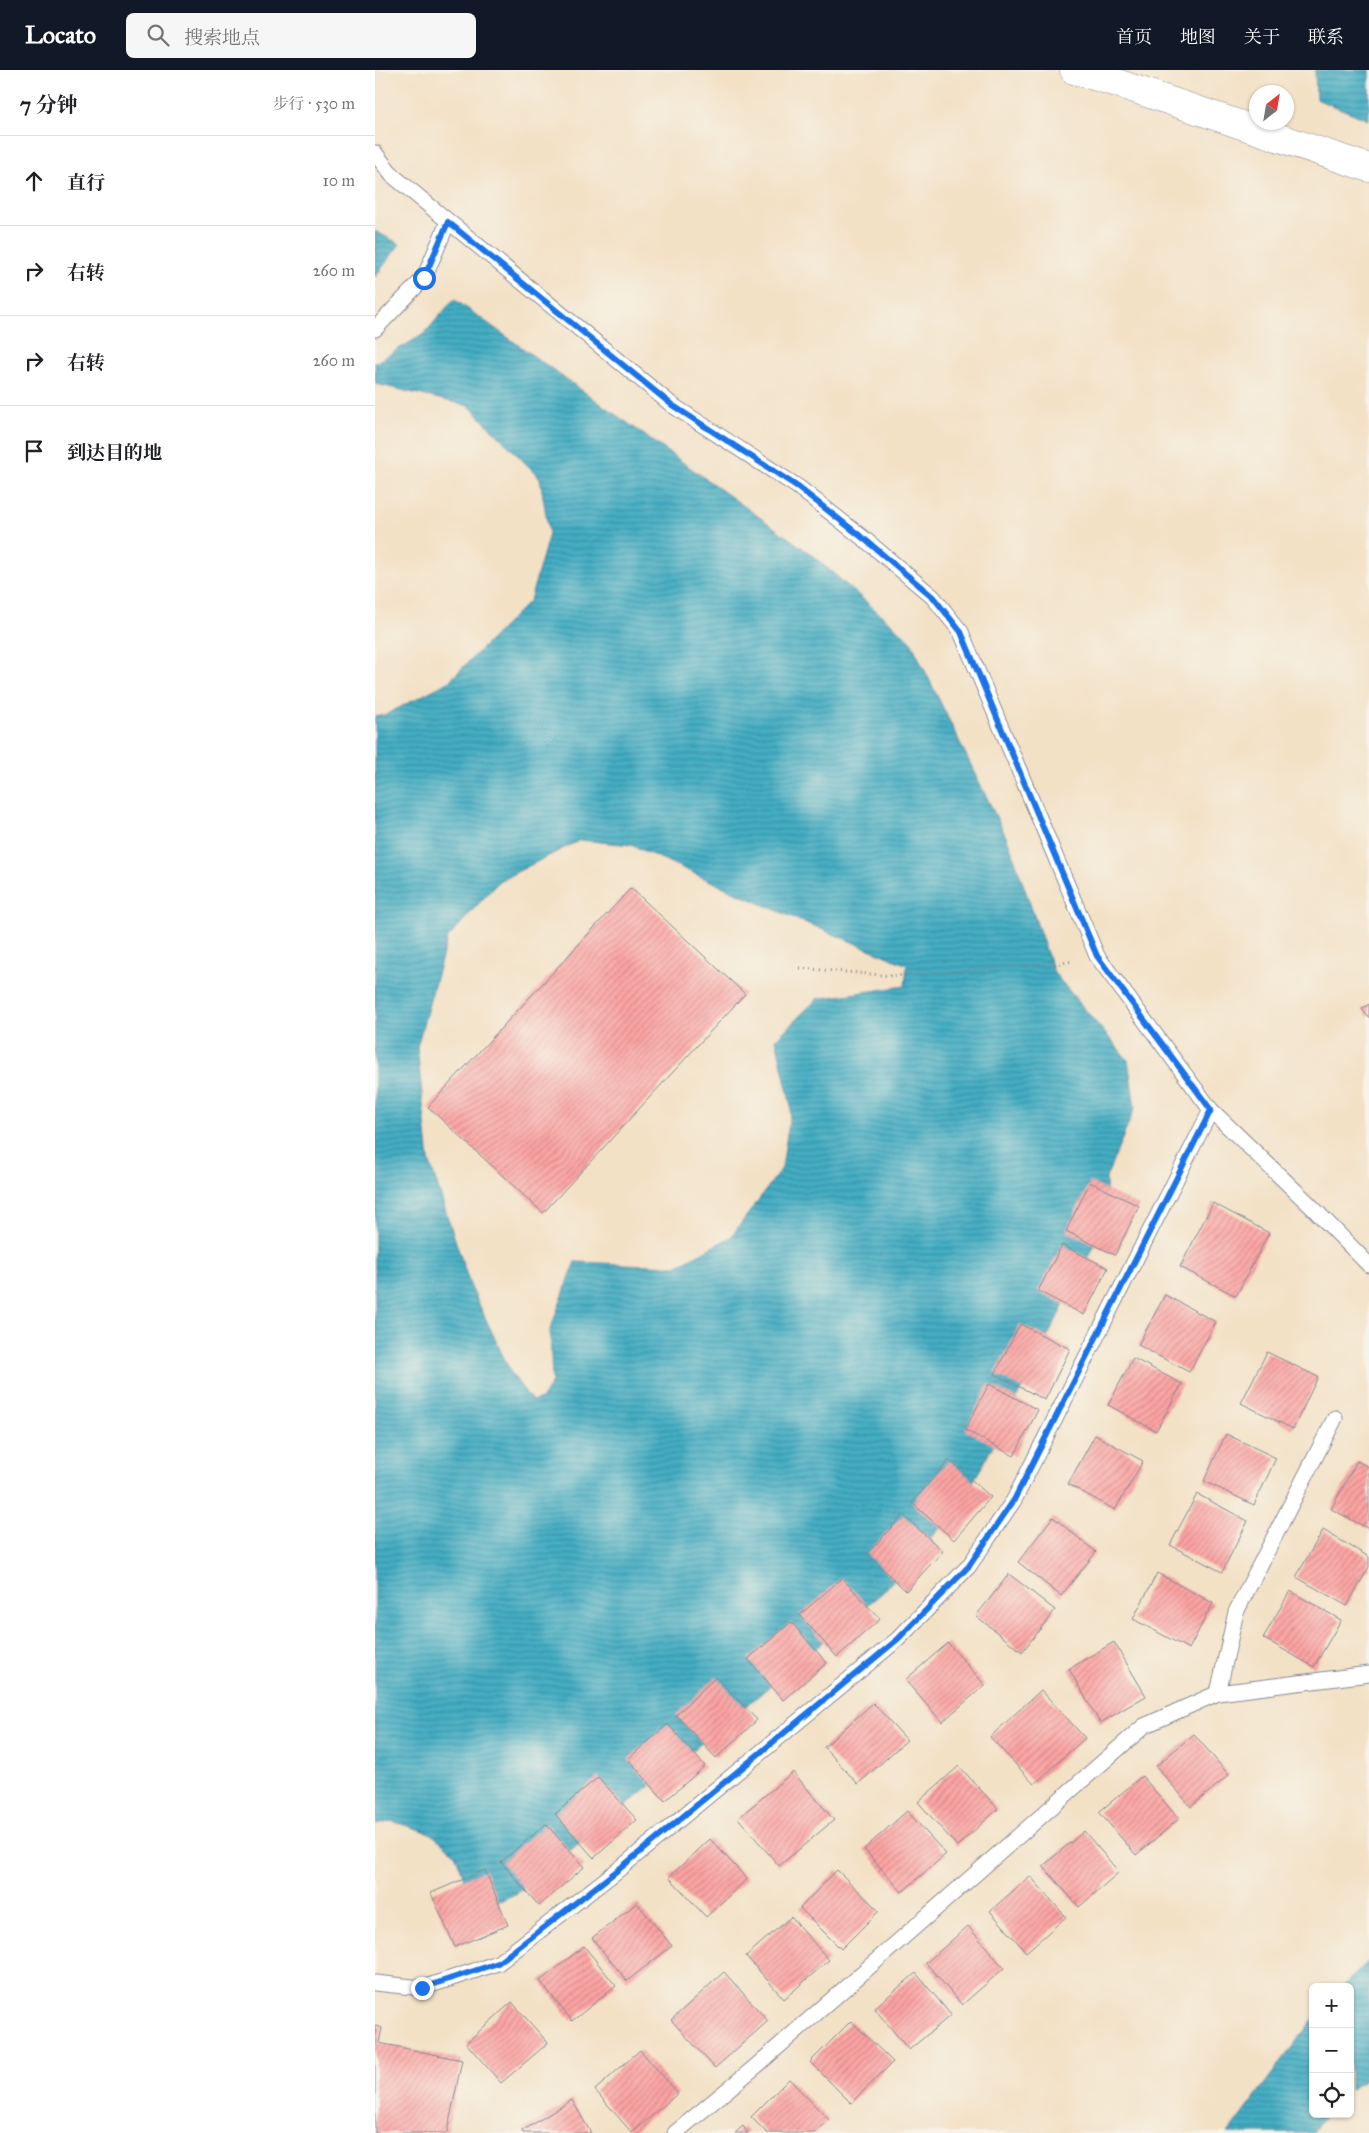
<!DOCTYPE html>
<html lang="zh">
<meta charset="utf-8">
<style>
:root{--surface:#fff;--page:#f6f6f6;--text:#202124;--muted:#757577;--line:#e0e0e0;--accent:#111827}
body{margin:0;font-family:"IM FELL Great Primer","Noto Serif SC",serif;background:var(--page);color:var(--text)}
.controls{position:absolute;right:15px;bottom:15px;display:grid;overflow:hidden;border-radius:8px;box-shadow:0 1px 4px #0004}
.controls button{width:45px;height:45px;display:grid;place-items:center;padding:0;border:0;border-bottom:1px solid var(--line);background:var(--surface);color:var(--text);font:25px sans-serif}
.compass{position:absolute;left:874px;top:15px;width:45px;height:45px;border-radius:50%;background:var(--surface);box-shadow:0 1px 4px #0004;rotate:31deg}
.stop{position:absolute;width:15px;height:15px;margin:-11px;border:4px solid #1a73e8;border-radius:50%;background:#fff}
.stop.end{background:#1a73e8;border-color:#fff;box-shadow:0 1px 5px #0008}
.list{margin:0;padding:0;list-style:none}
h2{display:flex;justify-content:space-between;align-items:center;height:65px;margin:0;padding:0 20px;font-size:21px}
h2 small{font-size:16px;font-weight:400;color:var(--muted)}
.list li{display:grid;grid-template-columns:32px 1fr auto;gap:15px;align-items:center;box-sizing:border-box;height:90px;padding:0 20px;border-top:1px solid var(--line)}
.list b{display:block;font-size:19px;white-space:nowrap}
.list em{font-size:16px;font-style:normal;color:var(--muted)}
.icon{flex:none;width:28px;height:28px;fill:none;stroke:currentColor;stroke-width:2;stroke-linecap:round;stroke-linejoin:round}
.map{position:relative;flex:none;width:994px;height:2063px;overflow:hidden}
header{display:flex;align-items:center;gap:30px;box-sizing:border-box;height:70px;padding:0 25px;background:var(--accent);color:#fff}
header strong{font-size:24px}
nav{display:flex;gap:28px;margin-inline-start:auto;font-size:18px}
.search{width:350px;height:45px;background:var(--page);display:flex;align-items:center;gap:12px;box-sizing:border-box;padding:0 18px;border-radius:8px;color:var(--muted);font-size:19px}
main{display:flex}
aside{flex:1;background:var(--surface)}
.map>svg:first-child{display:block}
.water{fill:url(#water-rules);stroke:#306e90;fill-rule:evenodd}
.building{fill:url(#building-hatch)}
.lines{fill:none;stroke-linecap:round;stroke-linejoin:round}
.service-casing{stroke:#878892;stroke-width:17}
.minor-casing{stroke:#878892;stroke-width:29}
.path{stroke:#878892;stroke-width:3;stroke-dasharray:1 4;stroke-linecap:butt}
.service{stroke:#fff;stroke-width:15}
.minor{stroke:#fff;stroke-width:28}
.route{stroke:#1a73e8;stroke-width:6}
</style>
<header>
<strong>Locato</strong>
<div class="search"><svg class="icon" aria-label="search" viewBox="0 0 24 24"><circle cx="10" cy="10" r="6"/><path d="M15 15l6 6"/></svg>搜索地点</div>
<nav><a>首页</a><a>地图</a><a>关于</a><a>联系</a></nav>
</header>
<main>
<aside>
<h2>7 分钟<small>步行 · 530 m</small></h2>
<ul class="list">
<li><svg class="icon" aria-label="ahead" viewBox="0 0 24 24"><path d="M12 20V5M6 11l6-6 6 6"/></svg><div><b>直行</b></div><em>10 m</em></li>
<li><svg class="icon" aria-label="right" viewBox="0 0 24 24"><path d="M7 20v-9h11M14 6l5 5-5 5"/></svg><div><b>右转</b></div><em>260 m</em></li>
<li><svg class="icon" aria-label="right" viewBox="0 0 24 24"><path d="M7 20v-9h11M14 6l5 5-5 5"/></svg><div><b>右转</b></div><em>260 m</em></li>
<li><svg class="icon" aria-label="arrive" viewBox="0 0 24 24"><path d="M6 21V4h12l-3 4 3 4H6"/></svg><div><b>到达目的地</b></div></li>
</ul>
</aside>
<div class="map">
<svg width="994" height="2063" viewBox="0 0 994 2063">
<defs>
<pattern id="water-rules" width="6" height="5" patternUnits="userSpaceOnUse" patternTransform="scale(1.25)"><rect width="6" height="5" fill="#44adc3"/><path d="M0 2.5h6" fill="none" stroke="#388da2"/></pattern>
<pattern id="building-hatch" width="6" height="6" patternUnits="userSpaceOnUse" patternTransform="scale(1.25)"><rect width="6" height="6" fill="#fda4a3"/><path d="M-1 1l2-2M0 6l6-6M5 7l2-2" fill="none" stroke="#cc8688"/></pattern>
</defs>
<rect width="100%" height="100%" fill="#f7f3e8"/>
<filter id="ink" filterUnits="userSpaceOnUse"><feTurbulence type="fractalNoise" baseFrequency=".02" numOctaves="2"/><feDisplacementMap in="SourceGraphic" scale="10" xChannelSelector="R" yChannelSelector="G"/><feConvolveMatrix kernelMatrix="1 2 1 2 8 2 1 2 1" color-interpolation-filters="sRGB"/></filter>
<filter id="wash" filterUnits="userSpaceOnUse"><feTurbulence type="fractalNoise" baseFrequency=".0096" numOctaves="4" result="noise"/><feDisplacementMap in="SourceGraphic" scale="20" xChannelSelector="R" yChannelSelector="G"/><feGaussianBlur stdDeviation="1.12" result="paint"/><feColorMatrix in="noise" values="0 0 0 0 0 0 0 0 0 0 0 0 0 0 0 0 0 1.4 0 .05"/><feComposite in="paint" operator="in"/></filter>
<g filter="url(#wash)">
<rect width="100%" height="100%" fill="#f3e1c6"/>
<g class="water">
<path d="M940,0H994V50L941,29Z"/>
<path d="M0,161L25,174L0,207Z"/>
<path d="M79,229L436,484L535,570L634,773L679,903L753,990L760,1038L731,1108L732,1149L608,1395L581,1440L507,1523L264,1725L142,1823L101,1842L80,1783L55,1763L17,1751L0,1755V646L10,645L73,612L155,530L174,464L165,408L94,336L1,314L0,293L49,264ZM205,770L256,775L391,836L532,895L530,916L442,929L401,969L416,1037L407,1098L356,1167L301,1196L200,1192L175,1260L177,1312L167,1329L157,1331L136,1303L95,1215L54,1090L42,977L72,869L124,811Z"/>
<path d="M994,1891V2007L975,2020V1917H967Z"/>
<path d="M938,1949V2044H951L938,2063H853Z"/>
</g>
<g id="blocks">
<g class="building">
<path d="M256,818L370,924L168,1143L53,1037Z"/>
<path d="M994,934V948L987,939Z"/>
<path d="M715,1112L764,1136L740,1185L691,1161Z"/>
<path d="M838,1133L894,1163L861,1226L805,1197Z"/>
<path d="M687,1175L733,1198L709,1245L663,1221Z"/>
<path d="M790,1225L841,1252L814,1302L763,1275Z"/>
<path d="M645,1254L695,1279L670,1330L620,1304Z"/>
<path d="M892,1282L943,1307L918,1359L866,1333Z"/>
<path d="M758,1288L807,1314L781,1361L733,1335Z"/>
<path d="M614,1314L663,1340L639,1386L590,1360Z"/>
<path d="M851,1364L901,1388L879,1435L829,1411Z"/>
<path d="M720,1365L768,1391L740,1440L693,1414Z"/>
<path d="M574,1390L616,1427L579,1470L537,1433Z"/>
<path d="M982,1391L994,1397V1459L956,1439Z"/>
<path d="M822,1424L873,1451L847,1502L795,1475Z"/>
<path d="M528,1445L568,1481L531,1521L492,1484Z"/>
<path d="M678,1447L721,1482L686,1526L643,1492Z"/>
<path d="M948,1460L994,1487V1497L972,1536L921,1507Z"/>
<path d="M782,1503L838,1533L814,1579L758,1549Z"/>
<path d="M634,1504L680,1540L647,1582L601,1546Z"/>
<path d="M467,1508L505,1549L462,1587L425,1545Z"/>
<path d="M915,1521L966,1550L939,1597L888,1568Z"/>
<path d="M416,1552L452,1593L408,1630L373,1589Z"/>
<path d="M739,1572L771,1626L725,1653L694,1599Z"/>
<path d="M573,1573L610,1615L567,1652L530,1610Z"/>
<path d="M341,1607L382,1650L341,1688L301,1645Z"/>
<path d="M666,1620L710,1668L659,1714L615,1667Z"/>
<path d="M498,1633L532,1670L483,1714L449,1677Z"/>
<path d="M293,1654L330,1696L290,1731L253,1689Z"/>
<path d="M819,1664L854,1705L816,1737L781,1696Z"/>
<path d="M584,1696L623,1739L582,1776L543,1732Z"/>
<path d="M418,1702L459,1750L404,1796L363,1748Z"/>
<path d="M767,1706L804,1749L761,1785L724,1742Z"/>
<path d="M223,1707L262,1750L219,1788L180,1744Z"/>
<path d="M532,1741L571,1784L527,1822L489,1779Z"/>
<path d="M171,1754L209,1797L164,1836L126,1792Z"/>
<path d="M709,1761L744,1802L704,1837L668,1796Z"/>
<path d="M335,1769L372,1809L331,1847L294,1807Z"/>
<path d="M110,1800L133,1855L80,1877L56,1823Z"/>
<path d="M462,1800L504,1841L466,1879L425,1838Z"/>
<path d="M655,1806L691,1847L651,1882L615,1841Z"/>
<path d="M262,1833L297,1876L252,1911L217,1868Z"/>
<path d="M416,1847L454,1890L409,1929L371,1886Z"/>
<path d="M593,1856L629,1898L587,1935L551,1893Z"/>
<path d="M209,1876L241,1916L197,1951L165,1911Z"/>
<path d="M349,1902L393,1951L340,1998L296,1950Z"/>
<path d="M541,1903L576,1945L534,1980L499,1938Z"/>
<path d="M137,1932L173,1973L126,2013L91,1973Z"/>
<path d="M476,1951L518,1992L476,2033L435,1992Z"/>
<path d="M0,1956L7,1958L4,1973L87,1990L72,2063H0Z"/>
<path d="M265,1980L303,2023L257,2063L220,2020Z"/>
<path d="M414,2009L454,2050L440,2063H392L376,2047Z"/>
<path d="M197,2030L216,2063H148L147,2061Z"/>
<path d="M368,2056L373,2063H360Z"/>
</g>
</g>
</g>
<g filter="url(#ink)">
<use href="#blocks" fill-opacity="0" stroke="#878892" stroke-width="1"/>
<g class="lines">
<g class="service-casing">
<g id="service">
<path d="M0,83L17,105L297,335L423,417L493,472L558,527L586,562L722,886L836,1040L935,1135L994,1195"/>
<path d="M0,259L49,208L73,152"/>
<path d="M843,1623L861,1542L960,1348"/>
<path d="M0,1913L47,1918L123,1893L248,1796L523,1569L594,1496L639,1430L836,1040"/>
<path d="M300,2063L380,1997L769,1656L843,1623L994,1604"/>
</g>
</g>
<g class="minor-casing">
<path id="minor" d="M699,0L739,12L994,98"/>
</g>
<path class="path" d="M425,898L517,906L686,893L699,891"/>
<use href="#service" class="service"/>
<use href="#minor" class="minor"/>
</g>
</g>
<g class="lines" filter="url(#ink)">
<path class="route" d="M47,1918L123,1893L248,1796L523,1569L594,1496L639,1430L836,1040L722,886L586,562L558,527L493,472L423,417L297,335L73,152L49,208"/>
</g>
</svg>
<div class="controls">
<button>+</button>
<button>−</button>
<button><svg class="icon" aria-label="locate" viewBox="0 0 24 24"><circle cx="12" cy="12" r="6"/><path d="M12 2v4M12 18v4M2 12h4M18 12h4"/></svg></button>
</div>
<svg class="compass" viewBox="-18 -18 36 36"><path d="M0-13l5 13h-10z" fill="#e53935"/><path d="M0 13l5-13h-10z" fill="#757577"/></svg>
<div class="stop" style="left:49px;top:208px"></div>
<div class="stop end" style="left:47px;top:1918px"></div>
</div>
</main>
